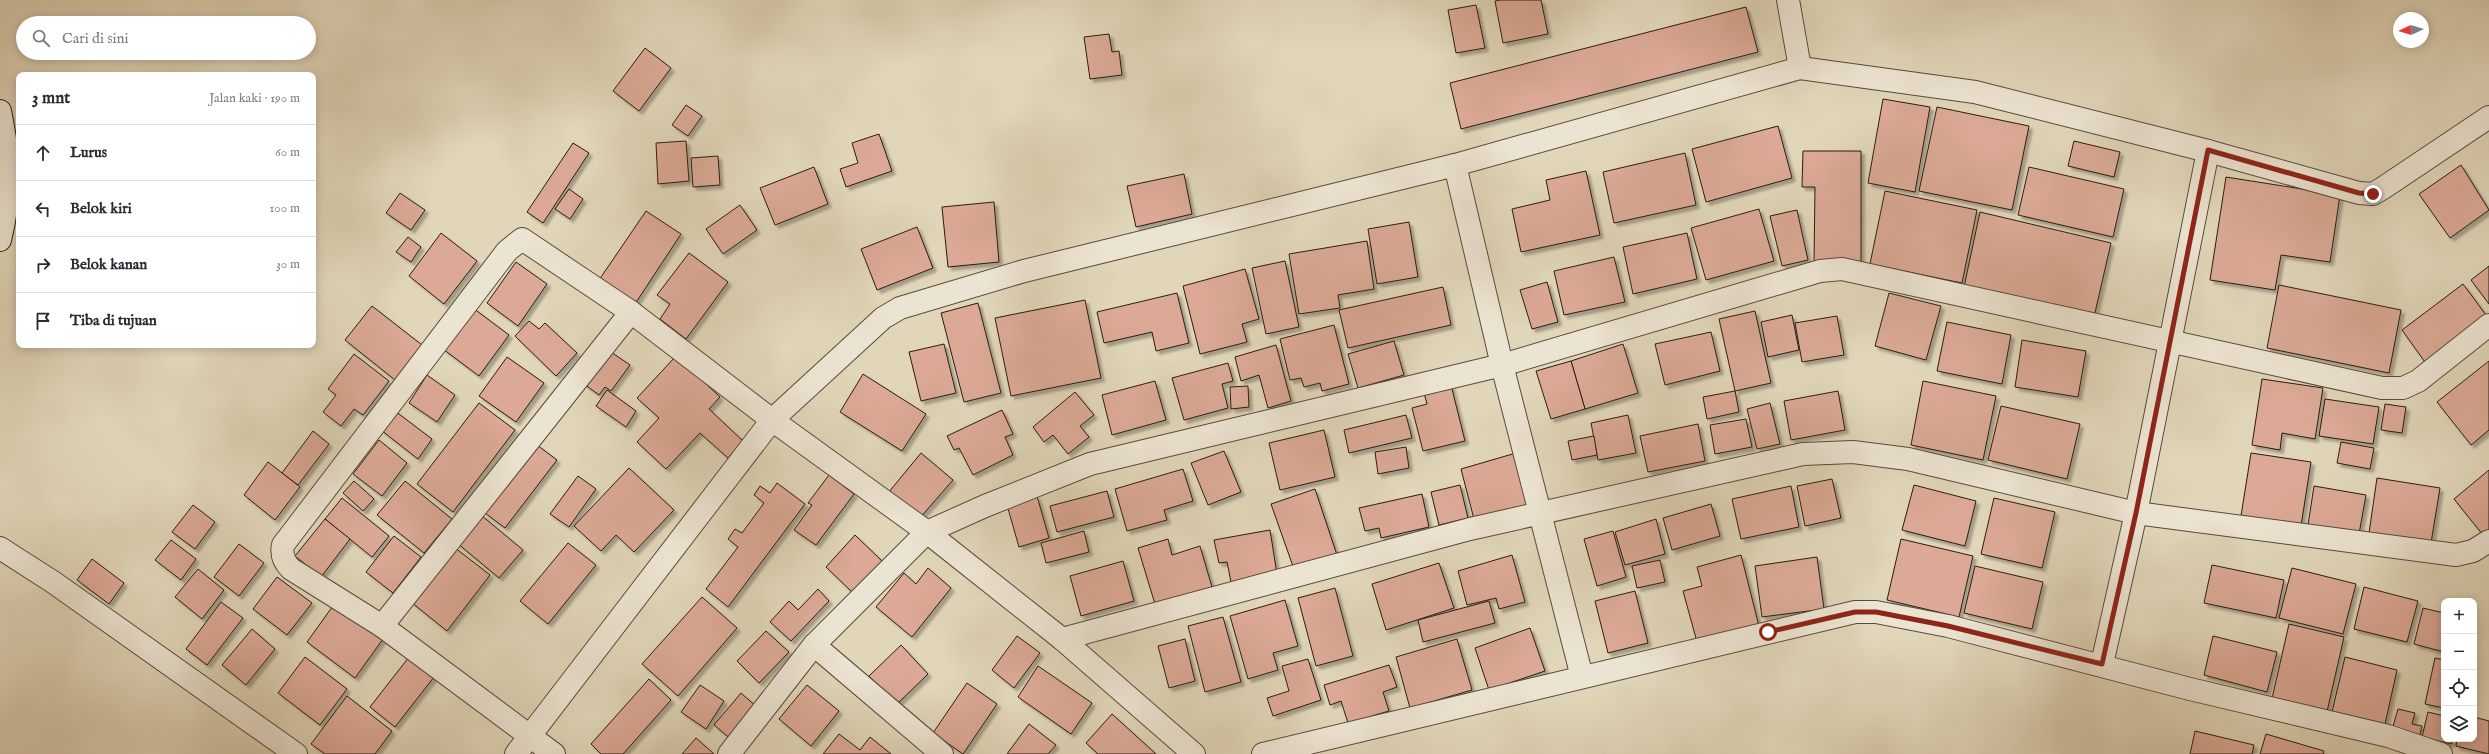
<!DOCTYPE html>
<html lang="id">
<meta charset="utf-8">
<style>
:root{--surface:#fff;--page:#f2f2f3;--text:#2b2b33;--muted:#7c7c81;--line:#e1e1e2}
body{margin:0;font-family:"IM FELL English",serif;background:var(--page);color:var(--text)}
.controls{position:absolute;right:12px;bottom:12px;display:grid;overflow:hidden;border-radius:8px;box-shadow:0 2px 10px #0003}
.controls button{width:36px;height:36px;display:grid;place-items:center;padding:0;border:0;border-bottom:1px solid var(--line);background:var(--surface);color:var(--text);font:20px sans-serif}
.compass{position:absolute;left:2393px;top:12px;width:36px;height:36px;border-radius:50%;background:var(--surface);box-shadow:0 2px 10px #0003;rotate:266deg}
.stop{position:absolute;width:12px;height:12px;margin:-9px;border:3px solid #8f2418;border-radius:50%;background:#fff}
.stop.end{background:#8f2418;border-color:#fff;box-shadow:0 1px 4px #0008}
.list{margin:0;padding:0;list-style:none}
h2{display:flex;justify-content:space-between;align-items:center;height:52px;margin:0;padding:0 16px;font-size:17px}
h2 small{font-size:13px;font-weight:400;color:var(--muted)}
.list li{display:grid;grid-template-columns:26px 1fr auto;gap:12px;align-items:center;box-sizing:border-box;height:56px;padding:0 16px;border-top:1px solid var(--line)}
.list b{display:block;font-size:15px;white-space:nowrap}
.list em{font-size:13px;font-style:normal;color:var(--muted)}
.icon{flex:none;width:22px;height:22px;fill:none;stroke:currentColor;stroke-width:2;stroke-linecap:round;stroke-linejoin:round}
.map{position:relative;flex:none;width:2489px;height:754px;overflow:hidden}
.search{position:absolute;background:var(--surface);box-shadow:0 2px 10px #0003;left:16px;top:16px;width:300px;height:44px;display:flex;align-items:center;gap:10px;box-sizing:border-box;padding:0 14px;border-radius:22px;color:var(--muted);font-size:15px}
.panel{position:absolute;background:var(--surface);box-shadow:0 2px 10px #0003;left:16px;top:72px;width:300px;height:276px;border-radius:8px}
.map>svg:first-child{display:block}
.building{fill:#dba995;stroke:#2b1b12;filter:url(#shadow)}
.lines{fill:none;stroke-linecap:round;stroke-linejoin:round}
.street-casing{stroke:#584a3c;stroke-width:24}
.secondary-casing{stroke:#2b1b12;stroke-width:24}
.street{stroke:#ece4d2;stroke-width:22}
.secondary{stroke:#ece4d2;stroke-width:22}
.route{stroke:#8f2418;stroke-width:5}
</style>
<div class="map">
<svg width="2489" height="754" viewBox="0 0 2489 754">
<defs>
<filter id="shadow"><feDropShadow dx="3.5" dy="3.5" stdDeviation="1" flood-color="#0004"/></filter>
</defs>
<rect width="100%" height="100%" fill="#e1d6b9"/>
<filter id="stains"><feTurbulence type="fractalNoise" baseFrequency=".005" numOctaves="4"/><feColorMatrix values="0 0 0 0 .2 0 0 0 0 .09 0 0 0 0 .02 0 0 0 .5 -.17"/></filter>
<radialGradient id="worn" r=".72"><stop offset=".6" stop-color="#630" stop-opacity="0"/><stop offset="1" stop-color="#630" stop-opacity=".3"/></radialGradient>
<g class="building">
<path d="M1500,0H1541L1548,34L1503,43L1495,1Z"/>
<path d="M1476,5L1485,48L1456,53L1448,10Z"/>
<path d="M1746,7L1758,52L1461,129L1450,83Z"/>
<path d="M1109,34L1112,52L1119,51L1122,75L1090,79L1084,37Z"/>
<path d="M645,48L671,68L639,111L613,91Z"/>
<path d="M1883,99L1930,107L1915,192L1868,183Z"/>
<path d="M686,105L702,116L688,136L672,125Z"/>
<path d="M1937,107L2029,126L2012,210L1919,191Z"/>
<path d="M1778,126L1792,178L1706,202L1692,149Z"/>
<path d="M879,134L892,171L846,187L840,169L858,163L852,143Z"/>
<path d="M686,141L689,181L658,184L656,143Z"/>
<path d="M2074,141L2120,152L2114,177L2068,166Z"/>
<path d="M573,143L589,153L543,223L527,212Z"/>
<path d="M1803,151H1861V263H1814L1815,187H1802Z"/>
<path d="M1685,153L1696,205L1614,223L1603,172Z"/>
<path d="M718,156L720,185L693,187L691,158Z"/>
<path d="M2461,165L2489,210L2450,238L2419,194Z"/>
<path d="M814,167L828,204L775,225L760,188Z"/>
<path d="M2029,167L2124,189L2113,237L2018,215Z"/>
<path d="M1586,171L1600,235L1521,252L1512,209L1550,200L1546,180Z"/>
<path d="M1184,174L1192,214L1136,227L1127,186Z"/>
<path d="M2226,177L2340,195L2330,262L2281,255L2275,290L2210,280Z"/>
<path d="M569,189L583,199L570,219L555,209Z"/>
<path d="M1885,191L1977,210L1962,283L1870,264Z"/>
<path d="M400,193L425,210L411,230L386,213Z"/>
<path d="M994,202L999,262L948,267L942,207Z"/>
<path d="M740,205L757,230L723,254L706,229Z"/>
<path d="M1759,209L1774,261L1706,280L1691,228Z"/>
<path d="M1797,210L1808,260L1782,266L1770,216Z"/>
<path d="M646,211L681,234L635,304L599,280Z"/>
<path d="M1980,212L2111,243L2094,317L1964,287Z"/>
<path d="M1409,222L1418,277L1377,284L1368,229Z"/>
<path d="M917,227L933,268L877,290L861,249Z"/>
<path d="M441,233L477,261L444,304L409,276Z"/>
<path d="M1687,233L1697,279L1633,294L1623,247Z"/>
<path d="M408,237L421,247L411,262L396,252Z"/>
<path d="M1367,241L1374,289L1338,295L1340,308L1299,314L1289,254Z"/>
<path d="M689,253L728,282L686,339L660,319L670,304L657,295Z"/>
<path d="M1614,257L1625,302L1564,315L1554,271Z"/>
<path d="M1285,261L1299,327L1266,334L1252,268Z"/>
<path d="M516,262L547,284L518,326L487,303Z"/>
<path d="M2489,266V304L2471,280Z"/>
<path d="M1245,269L1259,319L1242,324L1247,342L1200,354L1183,286Z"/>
<path d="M1547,282L1558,322L1532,329L1520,290Z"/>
<path d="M2463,284L2489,319L2427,365L2402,330Z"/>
<path d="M2279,285L2401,310L2389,373L2267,348Z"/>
<path d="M1443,287L1451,325L1348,348L1339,310Z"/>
<path d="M1177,293L1189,343L1156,351L1152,332L1104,343L1097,312Z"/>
<path d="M1889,293L1941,306L1926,360L1875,346Z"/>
<path d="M1085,300L1101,378L1011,396L995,318Z"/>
<path d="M978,303L1001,393L964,402L941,313Z"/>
<path d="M372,306L422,345L395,380L345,340Z"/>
<path d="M473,308L509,335L479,376L443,349Z"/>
<path d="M1755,311L1771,383L1735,391L1719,319Z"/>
<path d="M1792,315L1799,350L1768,357L1761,322Z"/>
<path d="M1837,316L1844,355L1802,362L1795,323Z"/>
<path d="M529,321L539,329L545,323L577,353L556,376L515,336Z"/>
<path d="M1947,322L2011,335L2002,384L1937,371Z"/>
<path d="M1334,325L1349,384L1322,391L1320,383L1304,387L1301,378L1290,380L1280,339Z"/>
<path d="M1711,332L1720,371L1665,385L1655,344Z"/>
<path d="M2022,340L2086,351L2078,397L2015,387Z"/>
<path d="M1394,341L1404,375L1358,388L1348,354Z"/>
<path d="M944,344L956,393L921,401L909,352Z"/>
<path d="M1623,344L1638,393L1585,409L1571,361Z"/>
<path d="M1276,345L1291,401L1268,408L1259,375L1241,381L1235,357Z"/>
<path d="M608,350L630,365L611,391L605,387L599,395L584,384Z"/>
<path d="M354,354L389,381L363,415L354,409L341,426L323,412L336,395L328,389Z"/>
<path d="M676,356L720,397L709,409L743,441L728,458L700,433L666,469L637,442L659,418L637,398Z"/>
<path d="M507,357L544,383L516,422L479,396Z"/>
<path d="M1571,361L1585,409L1551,419L1536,371Z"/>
<path d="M2489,361V430L2471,445L2437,402Z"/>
<path d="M1228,363L1233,381L1222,384L1228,408L1184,420L1172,378Z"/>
<path d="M863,374L926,414L902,451L840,412Z"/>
<path d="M427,375L455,395L437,422L409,403Z"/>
<path d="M2262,379L2323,388L2315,439L2282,433L2280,450L2252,445Z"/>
<path d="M1155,381L1166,420L1112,435L1102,395Z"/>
<path d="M1923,381L1996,396L1983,460L1911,445Z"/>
<path d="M1451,385L1465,441L1423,451L1412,408L1427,404L1424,393Z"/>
<path d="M1248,386L1249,407L1231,409L1230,387Z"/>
<path d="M607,390L636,411L626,427L596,406Z"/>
<path d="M1735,391L1739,412L1707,419L1703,397Z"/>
<path d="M1838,391L1845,430L1791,440L1784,401Z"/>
<path d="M1075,392L1094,415L1080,426L1089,437L1068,454L1053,435L1044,442L1033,427Z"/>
<path d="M2325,399L2379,407L2373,444L2319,436Z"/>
<path d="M479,403L515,430L453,512L417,484Z"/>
<path d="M1770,403L1780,444L1757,449L1747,409Z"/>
<path d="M2385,404L2406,407L2402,433L2381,430Z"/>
<path d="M2001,406L2080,424L2067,479L1988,460Z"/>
<path d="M1002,410L1013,434L1005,437L1013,455L973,475L959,448L954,450L947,436Z"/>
<path d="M395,411L432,439L418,459L381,430Z"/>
<path d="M1406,415L1412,438L1349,453L1344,430Z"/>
<path d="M1628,415L1636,453L1598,460L1591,423Z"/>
<path d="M1746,419L1752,447L1715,454L1710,425Z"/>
<path d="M1698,424L1705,461L1648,472L1640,436Z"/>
<path d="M1324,430L1335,477L1280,490L1269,443Z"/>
<path d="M313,431L329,444L298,485L282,473Z"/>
<path d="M1594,436L1597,455L1572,460L1568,441Z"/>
<path d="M379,440L407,463L382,496L353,474Z"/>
<path d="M2341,442L2374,448L2370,469L2337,463Z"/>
<path d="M537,445L557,460L505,528L485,513Z"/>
<path d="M1406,447L1409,468L1378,474L1375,452Z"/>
<path d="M1224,451L1241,492L1208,505L1191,463Z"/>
<path d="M921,453L953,480L919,519L888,493Z"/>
<path d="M1516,453L1531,507L1475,523L1461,469Z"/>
<path d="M2251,453L2311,462L2301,526L2241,516Z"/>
<path d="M268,462L300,487L275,520L244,495Z"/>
<path d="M629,468L674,510L634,552L616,535L601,551L574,526Z"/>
<path d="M1183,469L1193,501L1164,510L1167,520L1127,531L1115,489Z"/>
<path d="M2489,470V530L2483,535L2454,499Z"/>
<path d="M829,475L854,494L816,545L794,530L812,505L808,503Z"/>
<path d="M578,476L596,489L569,527L550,514Z"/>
<path d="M2377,478L2440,488L2431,543L2369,533Z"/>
<path d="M1832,479L1841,518L1805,526L1797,486Z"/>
<path d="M354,481L374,499L363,511L343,493Z"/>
<path d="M405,481L452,519L424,553L377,515Z"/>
<path d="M777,483L805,504L728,607L706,589L738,547L728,539L735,529L742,533L764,503L754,495L760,486L770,493Z"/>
<path d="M1460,485L1468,518L1439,525L1431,492Z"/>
<path d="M1914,485L1976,501L1965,546L1902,530Z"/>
<path d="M1791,486L1799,527L1741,539L1732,499Z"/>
<path d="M2314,486L2366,495L2359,534L2308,525Z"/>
<path d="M1315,489L1338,558L1295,572L1271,504Z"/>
<path d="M1107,491L1114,517L1057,532L1050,506Z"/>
<path d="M1422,494L1429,527L1381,538L1379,528L1365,531L1359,508Z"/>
<path d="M1037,496L1049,538L1019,547L1007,505Z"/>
<path d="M342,498L389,536L372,557L325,519Z"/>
<path d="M1994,498L2055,512L2042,568L1981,554Z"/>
<path d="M1711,504L1720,536L1672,550L1663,518Z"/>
<path d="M193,505L215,522L195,549L172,532Z"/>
<path d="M481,515L523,550L499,578L457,543Z"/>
<path d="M325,519L350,539L321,577L295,556Z"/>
<path d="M1656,519L1665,554L1625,565L1615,532Z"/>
<path d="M1270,530L1277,574L1231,582L1227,562L1219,563L1214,540Z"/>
<path d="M1084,531L1089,552L1046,563L1041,543Z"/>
<path d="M1613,531L1626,577L1597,586L1584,539Z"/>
<path d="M855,535L882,561L853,593L826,567Z"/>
<path d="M394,536L421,557L393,593L366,572Z"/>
<path d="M1168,539L1172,555L1200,546L1212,587L1155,604L1138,548Z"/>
<path d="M1901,539L1973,556L1959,617L1887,600Z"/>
<path d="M171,540L196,559L181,580L155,560Z"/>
<path d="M568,543L596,565L548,624L520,601Z"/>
<path d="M239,544L264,563L239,596L214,577Z"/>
<path d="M454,547L490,575L447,631L411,602Z"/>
<path d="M1512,555L1525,602L1499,609L1496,598L1467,605L1458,571Z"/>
<path d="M1741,555L1759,626L1697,642L1683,591L1702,586L1697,567Z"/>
<path d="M1817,557L1824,609L1762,617L1755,566Z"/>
<path d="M92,559L124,583L109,604L77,580Z"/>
<path d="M1660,560L1665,582L1637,588L1632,566Z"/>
<path d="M1123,561L1134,601L1081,616L1070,576Z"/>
<path d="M1439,563L1454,608L1386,630L1372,584Z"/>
<path d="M2212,565L2284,580L2276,618L2204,603Z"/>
<path d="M1975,566L2043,582L2032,629L1964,613Z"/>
<path d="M928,568L951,588L912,637L876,607L904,573L916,584Z"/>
<path d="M2292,568L2356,584L2343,634L2279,618Z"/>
<path d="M198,569L224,590L202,619L175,597Z"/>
<path d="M277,577L312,603L287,635L253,609Z"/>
<path d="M2364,587L2418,601L2407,642L2354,629Z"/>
<path d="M1335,588L1353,656L1316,666L1298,598Z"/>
<path d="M818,589L829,601L791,641L770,622L789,601L798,610Z"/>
<path d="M1635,591L1648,643L1608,653L1595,601Z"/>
<path d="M702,597L737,628L678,696L642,664Z"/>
<path d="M1285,600L1298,646L1273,653L1278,670L1248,679L1230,616Z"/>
<path d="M1489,601L1495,623L1423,642L1418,620Z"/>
<path d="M221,602L243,618L207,665L186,649Z"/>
<path d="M335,603L383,639L355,678L307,642Z"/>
<path d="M2423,608L2444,613V652L2414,644Z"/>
<path d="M1223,617L1241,682L1205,692L1188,626Z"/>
<path d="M2289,624L2344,637L2326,716L2271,703Z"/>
<path d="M1530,628L1545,671L1489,690L1475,648Z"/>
<path d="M252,629L275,649L246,685L222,665Z"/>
<path d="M766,631L789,652L759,683L737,661Z"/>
<path d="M1017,636L1040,653L1014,688L992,670Z"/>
<path d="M2213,636L2277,652L2267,692L2204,675Z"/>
<path d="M1185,639L1195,681L1169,688L1158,646Z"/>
<path d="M1457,639L1472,690L1410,708L1396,657Z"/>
<path d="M901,645L928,674L896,705L869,676Z"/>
<path d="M305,657L347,689L320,725L278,693Z"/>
<path d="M409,657L434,677L395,727L370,707Z"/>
<path d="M2345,657L2397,670L2385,724L2332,712Z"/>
<path d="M2435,658L2444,660V708L2425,704Z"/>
<path d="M1308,659L1321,700L1273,716L1267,698L1289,691L1282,666Z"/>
<path d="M1389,665L1397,687L1383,692L1389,711L1348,723L1341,701L1330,705L1324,685Z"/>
<path d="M1038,666L1092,703L1071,734L1018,697Z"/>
<path d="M649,679L671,700L623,754H601L591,744Z"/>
<path d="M967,683L997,704L963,754L933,733Z"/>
<path d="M700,685L724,701L706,729L681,712Z"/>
<path d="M807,685L839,711L811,746L779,719Z"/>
<path d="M741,693L759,709L732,740L714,725Z"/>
<path d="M347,696L392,731L375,754H325L311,744Z"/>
<path d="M2398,709L2415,713L2412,724L2422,726L2419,738L2392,730Z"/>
<path d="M2428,712L2444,716V739H2453L2451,744L2422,737Z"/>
<path d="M1112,714L1156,754H1098L1086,743Z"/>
<path d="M2474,717L2489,721V754L2456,746L2457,739H2474Z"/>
<path d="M1029,724L1056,745L1048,754H1007Z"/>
<path d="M2195,731L2254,745L2252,754H2190Z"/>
<path d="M839,734L860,750L870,737L891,754H823Z"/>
<path d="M2266,734L2324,751L2323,754H2260Z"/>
<path d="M696,738L714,754H682Z"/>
</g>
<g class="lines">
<g class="street-casing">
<g id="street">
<path d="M1788,0L1800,68"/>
<path d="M1455,165L1502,365L1582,677"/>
<path d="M0,548L53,582L296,754"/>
<path d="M382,626L631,312"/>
<path d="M1062,639L1470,529L1803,454L1853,452L1908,459L2136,513L2456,555L2473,551L2489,541"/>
<path d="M814,645L942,754"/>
<path d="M2102,664L2136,513L2208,151"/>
<path d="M516,754L772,420L883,318L900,308L1024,271L1455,165L1800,68L1975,92L2208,151L2359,193L2373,194L2383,188L2489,117"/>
<path d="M554,754L382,626L291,569C284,562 281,554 283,545L507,251L522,239L631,312L772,420L927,532L1062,639L1194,754"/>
<path d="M729,754L814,645L927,532L985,506L1090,464L1502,365L1820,271L1842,269L2382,388H2403L2418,381L2489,325"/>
<path d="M1263,754L1855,612H1876L1948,626L2190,689L2388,736L2441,754"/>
</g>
</g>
<g class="secondary-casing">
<path id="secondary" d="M0,111C10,160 12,191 0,240"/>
</g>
<use href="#street" class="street"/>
<use href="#secondary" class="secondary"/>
</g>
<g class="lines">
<path class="route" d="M1768,632L1855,612H1876L1948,626L2102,664L2136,513L2208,150L2359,193L2373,194"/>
</g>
<rect width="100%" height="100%" filter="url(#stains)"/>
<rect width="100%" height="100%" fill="url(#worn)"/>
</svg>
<div class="controls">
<button>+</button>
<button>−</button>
<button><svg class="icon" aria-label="locate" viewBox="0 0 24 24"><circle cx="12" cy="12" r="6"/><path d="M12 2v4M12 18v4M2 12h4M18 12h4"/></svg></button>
<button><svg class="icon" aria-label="layers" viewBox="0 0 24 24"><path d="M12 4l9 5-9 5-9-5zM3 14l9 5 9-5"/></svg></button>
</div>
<svg class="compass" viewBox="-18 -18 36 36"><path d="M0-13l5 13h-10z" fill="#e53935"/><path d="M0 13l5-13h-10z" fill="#7c7c81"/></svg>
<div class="stop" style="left:1768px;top:632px"></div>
<div class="stop end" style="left:2373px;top:194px"></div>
<div class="search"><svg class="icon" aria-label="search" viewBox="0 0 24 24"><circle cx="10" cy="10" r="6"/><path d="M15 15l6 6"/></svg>Cari di sini</div>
<section class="panel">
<h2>3 mnt<small>Jalan kaki · 190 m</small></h2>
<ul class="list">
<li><svg class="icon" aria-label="ahead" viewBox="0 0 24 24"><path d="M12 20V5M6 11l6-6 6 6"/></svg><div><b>Lurus</b></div><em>60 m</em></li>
<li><svg class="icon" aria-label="left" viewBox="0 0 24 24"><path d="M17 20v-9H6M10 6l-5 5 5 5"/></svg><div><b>Belok kiri</b></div><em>100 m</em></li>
<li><svg class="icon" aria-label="right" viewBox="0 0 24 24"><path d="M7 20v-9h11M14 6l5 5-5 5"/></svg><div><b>Belok kanan</b></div><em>30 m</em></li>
<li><svg class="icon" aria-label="arrive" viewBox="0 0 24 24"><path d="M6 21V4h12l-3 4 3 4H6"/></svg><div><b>Tiba di tujuan</b></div></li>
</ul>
</section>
</div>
